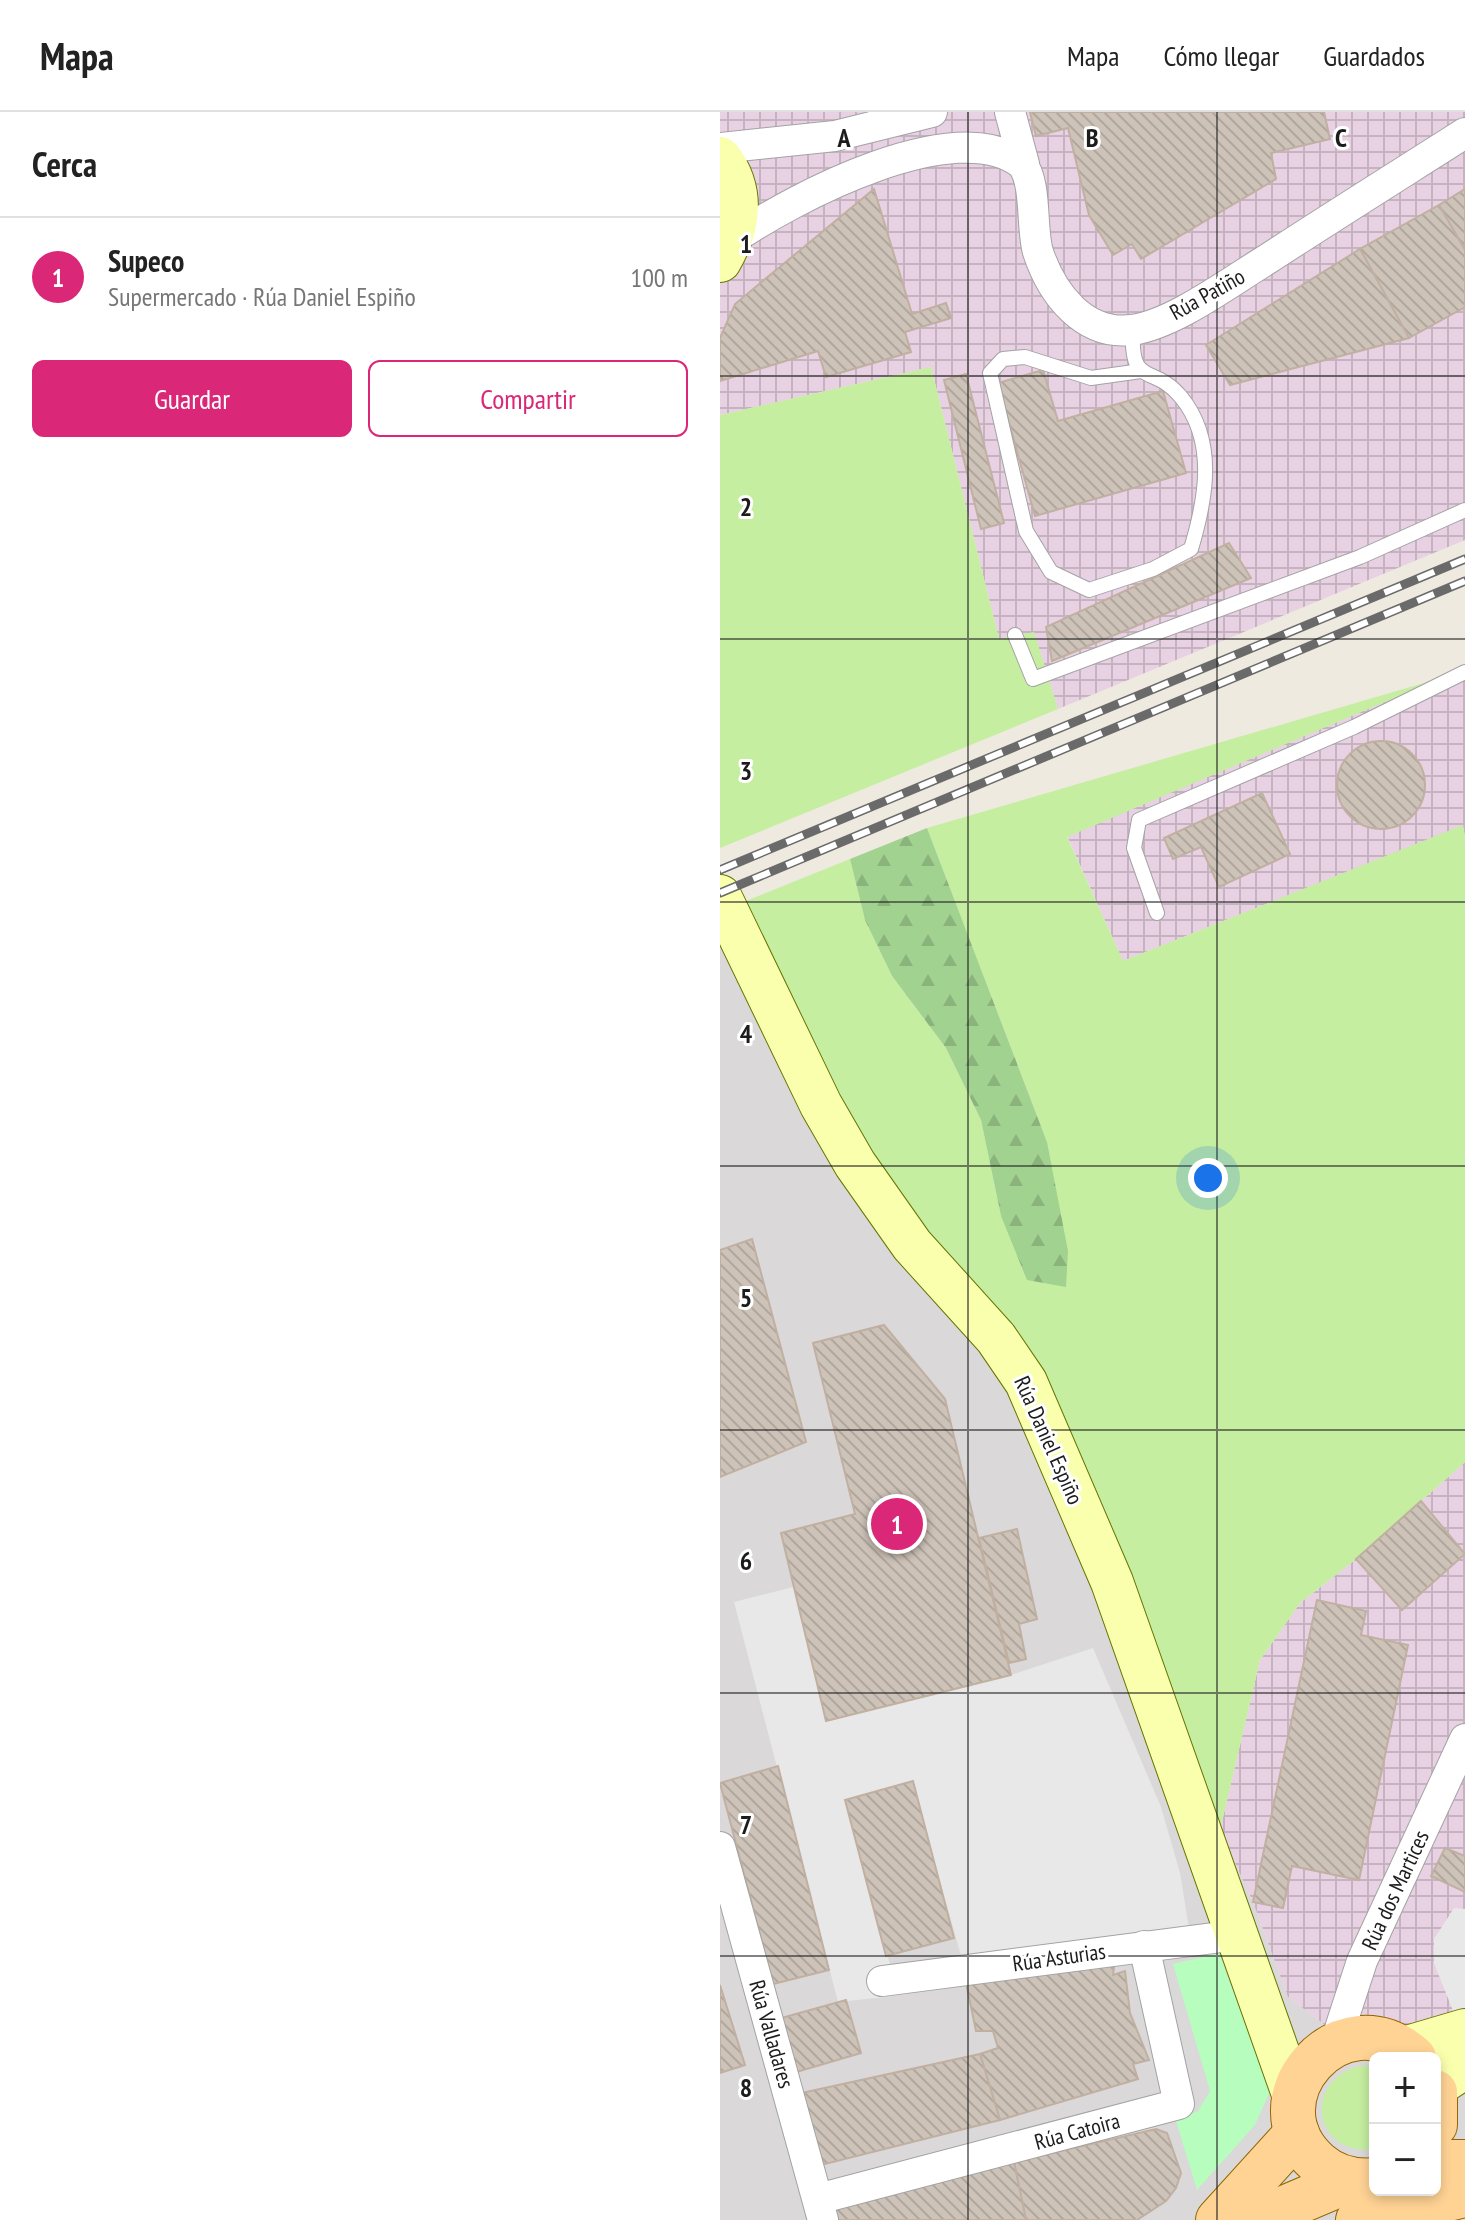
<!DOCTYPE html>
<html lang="es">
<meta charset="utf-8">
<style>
:root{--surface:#fff;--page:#f2f2f2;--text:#222;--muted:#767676;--line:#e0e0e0;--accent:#db2777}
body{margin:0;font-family:"PT Sans Narrow",sans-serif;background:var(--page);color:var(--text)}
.controls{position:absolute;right:24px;bottom:24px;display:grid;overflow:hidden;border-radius:12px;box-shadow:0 4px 12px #0003}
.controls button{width:72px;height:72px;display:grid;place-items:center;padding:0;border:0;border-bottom:2px solid var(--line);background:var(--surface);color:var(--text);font:40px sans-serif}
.you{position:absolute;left:488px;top:1066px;width:28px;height:28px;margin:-20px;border:6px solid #fff;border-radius:50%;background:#1a73e8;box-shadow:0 0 0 12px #1a73e833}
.badge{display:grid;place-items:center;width:52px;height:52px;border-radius:50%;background:var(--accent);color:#fff;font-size:26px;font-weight:700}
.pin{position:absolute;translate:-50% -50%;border:4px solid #fff;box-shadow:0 2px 8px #0006}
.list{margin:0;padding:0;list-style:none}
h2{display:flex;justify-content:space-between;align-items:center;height:104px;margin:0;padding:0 32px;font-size:34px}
h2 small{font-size:26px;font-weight:400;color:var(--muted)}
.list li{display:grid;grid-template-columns:52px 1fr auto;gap:24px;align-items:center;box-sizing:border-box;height:120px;padding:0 32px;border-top:2px solid var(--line)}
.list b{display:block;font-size:30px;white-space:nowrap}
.list p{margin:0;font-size:26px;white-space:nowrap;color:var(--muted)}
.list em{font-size:26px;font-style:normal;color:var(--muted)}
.actions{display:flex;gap:16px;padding:24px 32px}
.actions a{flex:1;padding:18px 0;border:2px solid var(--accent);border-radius:12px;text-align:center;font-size:28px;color:var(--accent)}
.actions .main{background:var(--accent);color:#fff}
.map{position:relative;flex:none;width:745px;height:2108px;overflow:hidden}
header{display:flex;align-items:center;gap:48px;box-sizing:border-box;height:112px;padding:0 40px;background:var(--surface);border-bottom:2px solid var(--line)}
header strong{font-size:38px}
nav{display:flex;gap:44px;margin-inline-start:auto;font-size:28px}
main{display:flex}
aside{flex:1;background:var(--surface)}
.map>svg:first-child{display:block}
.residential{fill:#dad8d8;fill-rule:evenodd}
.industrial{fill:url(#industrial-grid)}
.grass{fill:#c5eea0}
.forest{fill:url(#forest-firs)}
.park{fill:#b7febe}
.parking{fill:#e8e8e8}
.building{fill:url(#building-back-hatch);stroke:#c1b0a1;stroke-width:2}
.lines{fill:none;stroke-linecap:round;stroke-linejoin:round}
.lane-casing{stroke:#a3a3a3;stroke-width:16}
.street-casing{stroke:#a3a3a3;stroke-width:32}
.secondary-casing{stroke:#667500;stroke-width:44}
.primary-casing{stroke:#936600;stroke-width:46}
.lane{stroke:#fff;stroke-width:14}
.street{stroke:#fff;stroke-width:30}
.secondary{stroke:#f9ffad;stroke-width:42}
.primary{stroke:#ffd394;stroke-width:44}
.rail-casing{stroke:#6a6a6a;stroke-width:9}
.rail{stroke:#fff;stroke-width:6;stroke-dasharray:18;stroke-linecap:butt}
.grid{fill:none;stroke:#1c1c1c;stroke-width:2;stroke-opacity:0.55}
.labels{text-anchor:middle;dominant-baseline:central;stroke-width:6;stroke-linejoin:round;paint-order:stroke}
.street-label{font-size:22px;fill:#1c1c1c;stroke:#fff}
.grid-label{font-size:26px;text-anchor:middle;font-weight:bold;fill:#1c1c1c;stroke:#fff;stroke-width:6;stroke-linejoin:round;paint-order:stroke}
</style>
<header>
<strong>Mapa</strong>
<nav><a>Mapa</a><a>Cómo llegar</a><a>Guardados</a></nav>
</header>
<main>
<aside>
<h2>Cerca<small></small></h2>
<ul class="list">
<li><span class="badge">1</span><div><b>Supeco</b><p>Supermercado · Rúa Daniel Espiño</p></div><em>100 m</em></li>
</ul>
<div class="actions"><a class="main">Guardar</a><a>Compartir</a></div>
</aside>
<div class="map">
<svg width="745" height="2108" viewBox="0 0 745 2108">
<defs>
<pattern id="industrial-grid" width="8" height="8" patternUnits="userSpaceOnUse" patternTransform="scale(2)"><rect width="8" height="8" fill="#e8d1e3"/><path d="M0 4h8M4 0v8" fill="none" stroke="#c6b3c2"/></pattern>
<pattern id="forest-firs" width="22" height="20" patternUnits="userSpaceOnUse" patternTransform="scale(2)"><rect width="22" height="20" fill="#a2d290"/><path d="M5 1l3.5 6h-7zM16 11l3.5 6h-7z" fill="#8bb47c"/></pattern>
<pattern id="building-back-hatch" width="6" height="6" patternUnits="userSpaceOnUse" patternTransform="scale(2)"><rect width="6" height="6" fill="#cec3b9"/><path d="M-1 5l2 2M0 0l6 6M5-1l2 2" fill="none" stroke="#b0a79e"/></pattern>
</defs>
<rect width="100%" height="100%" fill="#eeeae0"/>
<path class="residential" d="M0,814L306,1270L533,1790L568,1885L605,1913L745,1918V2083L680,2108H0ZM655,1946H715V2078H655Z"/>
<g class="industrial">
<path d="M0,0H745V428L338,597L314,521L279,527L211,255L0,303Z"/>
<path d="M745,552V725L743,714L403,849L347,724L721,566Z"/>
<path d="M745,1350V1918L615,1932L605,1913L568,1885L533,1790L500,1718L540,1548L580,1491L636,1447Z"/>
</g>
<g class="grass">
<path d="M211,255L279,527L314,520L338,597L0,736V303Z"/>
<path d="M721,566L347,725L403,849L743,713L745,725V1350L636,1447L580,1491L540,1548L500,1718L306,1270L192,1133L6,797L130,747L145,808L172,864L226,936L261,1008L281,1104L327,1030L207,716Z"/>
<path d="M640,1954L655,1955V2037C595,2046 580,1969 640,1954Z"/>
</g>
<path class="forest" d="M207,716L327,1030L348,1139L346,1175L307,1168L281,1104L261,1008L226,936L172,864L145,808L130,747Z"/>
<path class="park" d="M499,1841L550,1979L535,2013L477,2078L456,2009L478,1999L490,1979L453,1852Z"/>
<g class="parking">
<path d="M73,1475L106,1609L291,1563L373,1536L441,1695L460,1761L471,1828L245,1858L192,1669L125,1688L174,1867L166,1885L118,1890L14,1490Z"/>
<path d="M734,1796L745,1797V1918L741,1919L714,1851V1827Z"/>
</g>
<g class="building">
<path d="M310,0H604L610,27L551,41L556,67L421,147L412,132L393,143L369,103L348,16L316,24Z"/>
<path d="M154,77L192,202L226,191L231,206L185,220L191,240L106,265L98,239L0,269V226L15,192Z"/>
<path d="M745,77V138L719,93Z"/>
<path d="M719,93L745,138V195L689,226L640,137Z"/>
<path d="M640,137L689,226L510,273L486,233Z"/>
<path d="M323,258L338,309L443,279L466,361L315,404L278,271Z"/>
<path d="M246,262L284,411L261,417L224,268Z"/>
<path d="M509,431L531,466L332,549L326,515Z"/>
<circle cx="661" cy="673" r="44"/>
<path d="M542,681L570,742L499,775L481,735L453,747L444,726Z"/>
<path d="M32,1127L86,1330L0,1365V1138Z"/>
<path d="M164,1213L225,1287L291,1563L106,1609L61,1421L135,1402L93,1231Z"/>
<path d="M701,1389L745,1442L682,1498L636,1447Z"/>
<path d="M297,1417L317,1507L299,1512L306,1547L289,1551L259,1426Z"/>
<path d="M597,1488L646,1499L641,1523L688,1533L639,1768L572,1754L563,1796L533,1790Z"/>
<path d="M58,1654L109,1858L53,1872L0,1671Z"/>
<path d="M193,1669L234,1826L166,1844L125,1688Z"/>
<path d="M725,1736L745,1744V1780L711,1764Z"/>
<path d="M395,1848L393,1863L405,1859L410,1901L429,1948L413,1952L418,1967L280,2008L260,1942L278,1936L273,1919H256L245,1866Z"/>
<path d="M0,1873L25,1953L0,1961Z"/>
<path d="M126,1888L141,1941L73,1961L58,1907Z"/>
<path d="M260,1942L280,2008L105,2052L92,2044L77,1982Z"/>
<path d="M436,2017L447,2021L461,2061L456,2076L446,2089L417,2108H306L294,2050Z"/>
<path d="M294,2050L306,2108H112L110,2102L120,2088Z"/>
</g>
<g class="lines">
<g class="lane-casing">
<g id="lane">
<path d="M413,218C410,277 433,251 461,285C497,329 486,387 471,437L433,457L369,478L331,460L306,419L270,261L283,247L305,245L371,266L421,259"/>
<path d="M295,523L313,567L640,445L745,398"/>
<path d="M437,801L414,736L419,708L634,615L745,560"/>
</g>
</g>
<g class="street-casing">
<g id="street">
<path d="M290,0L304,52"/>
<path d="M0,36L115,24L212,0"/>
<path d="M12,128C74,85 237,0 302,52C317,71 311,117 318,140C332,182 364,224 412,218C454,212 510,170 546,148C612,105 679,63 745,21"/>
<path d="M0,1735L103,2108"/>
<path d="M162,1869L516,1823"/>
<path d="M615,1932L642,1849L745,1627"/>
<path d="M98,2087L459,1992L424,1834"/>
</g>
</g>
<g class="secondary-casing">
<g id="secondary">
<path d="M0,46C25,79 20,115 0,149"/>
<path d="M0,784L101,993L135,1052L192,1133L276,1226L306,1270L392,1470L574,1985"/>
<path d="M684,1936L745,1918"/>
<path d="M715,1975L745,1955"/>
</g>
</g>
<g class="primary-casing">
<g id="primary">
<path d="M715,1980V2013"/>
<path d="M715,2050H745"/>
<path d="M655,2068C634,2070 614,2065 598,2051C527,1988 622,1881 694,1946"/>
<path d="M498,2108L577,2021"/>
<path d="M536,2108L630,2068"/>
<path d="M638,2108L745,2083"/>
</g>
</g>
<use href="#lane" class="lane"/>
<use href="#street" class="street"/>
<use href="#secondary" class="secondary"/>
<use href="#primary" class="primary"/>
<g class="rail-casing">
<g id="rail">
<path d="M0,758L745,447"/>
<path d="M0,781L745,469"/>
</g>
</g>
<use href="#rail" class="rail"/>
</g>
<path class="grid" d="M248,0V2108M497,0V2108M0,264H745M0,527H745M0,790H745M0,1054H745M0,1318H745M0,1581H745M0,1844H745"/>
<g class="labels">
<g class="street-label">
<text transform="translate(487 182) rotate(-29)">Rúa Patiño</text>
<text transform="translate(329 1328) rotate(66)">Rúa Daniel Espiño</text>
<text transform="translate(675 1778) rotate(-65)">Rúa dos Martices</text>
<text transform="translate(339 1845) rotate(-8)">Rúa Asturias</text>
<text transform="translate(52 1922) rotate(74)">Rúa Valladares</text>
<text transform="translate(357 2019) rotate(-15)">Rúa Catoira</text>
</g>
</g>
<g class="grid-label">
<text x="124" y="35">A</text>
<text x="372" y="35">B</text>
<text x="621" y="35">C</text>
<text x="26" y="141">1</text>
<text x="26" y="404">2</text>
<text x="26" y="668">3</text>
<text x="26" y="931">4</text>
<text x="26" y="1195">5</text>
<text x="26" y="1458">6</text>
<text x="26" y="1722">7</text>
<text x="26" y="1985">8</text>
</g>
</svg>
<div class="controls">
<button>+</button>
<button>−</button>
</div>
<div class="you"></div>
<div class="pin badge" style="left:177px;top:1412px">1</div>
</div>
</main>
